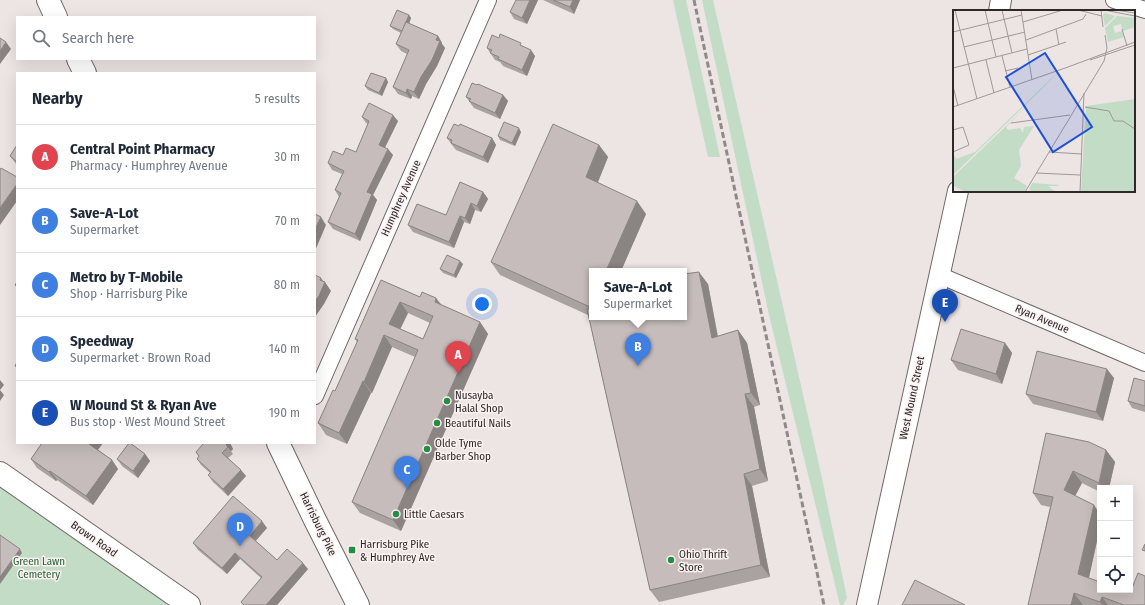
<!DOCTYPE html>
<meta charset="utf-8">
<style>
:root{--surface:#fff;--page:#f2f2f3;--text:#1f2937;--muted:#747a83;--line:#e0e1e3;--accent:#b45309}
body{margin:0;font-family:"Fira Sans Condensed",sans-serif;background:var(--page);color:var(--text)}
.controls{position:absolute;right:12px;bottom:12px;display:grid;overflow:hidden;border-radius:0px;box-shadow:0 4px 16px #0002}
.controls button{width:36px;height:36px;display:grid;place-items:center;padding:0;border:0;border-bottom:1px solid var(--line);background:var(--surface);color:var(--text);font:20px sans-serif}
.you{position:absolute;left:482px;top:304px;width:14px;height:14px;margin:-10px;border:3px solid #fff;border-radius:50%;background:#1a73e8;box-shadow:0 0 0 6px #1a73e833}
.badge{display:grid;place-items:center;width:26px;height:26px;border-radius:50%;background:var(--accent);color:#fff;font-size:13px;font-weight:700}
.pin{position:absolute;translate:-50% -33px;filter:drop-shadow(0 1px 2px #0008)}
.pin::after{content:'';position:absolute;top:21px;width:14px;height:12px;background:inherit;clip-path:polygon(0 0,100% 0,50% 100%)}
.popup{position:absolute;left:589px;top:268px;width:98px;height:52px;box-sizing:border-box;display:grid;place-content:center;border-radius:0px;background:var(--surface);filter:drop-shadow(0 1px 3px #0005);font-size:13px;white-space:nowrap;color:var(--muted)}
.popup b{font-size:15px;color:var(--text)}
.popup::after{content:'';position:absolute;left:50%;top:100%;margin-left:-8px;border:8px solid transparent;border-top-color:var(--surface)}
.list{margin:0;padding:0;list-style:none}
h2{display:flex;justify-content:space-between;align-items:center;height:52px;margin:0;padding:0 16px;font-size:17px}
h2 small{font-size:13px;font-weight:400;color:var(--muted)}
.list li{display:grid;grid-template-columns:26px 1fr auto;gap:12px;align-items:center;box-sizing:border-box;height:64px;padding:0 16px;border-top:1px solid var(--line)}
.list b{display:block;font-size:15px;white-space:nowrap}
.list p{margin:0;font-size:13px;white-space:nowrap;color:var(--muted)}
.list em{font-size:13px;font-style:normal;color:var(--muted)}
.icon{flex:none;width:22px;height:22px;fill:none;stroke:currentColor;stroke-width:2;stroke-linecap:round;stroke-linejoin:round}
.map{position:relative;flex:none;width:1145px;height:605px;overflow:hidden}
.search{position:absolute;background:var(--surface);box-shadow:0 4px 16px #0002;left:16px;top:16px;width:300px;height:44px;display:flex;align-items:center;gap:10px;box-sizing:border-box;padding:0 14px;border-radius:0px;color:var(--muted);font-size:15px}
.panel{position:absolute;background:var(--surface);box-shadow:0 4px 16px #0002;left:16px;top:72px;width:300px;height:372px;border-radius:0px}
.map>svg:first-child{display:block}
.green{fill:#c2dcc5}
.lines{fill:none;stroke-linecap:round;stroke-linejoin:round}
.minor-casing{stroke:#706867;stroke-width:18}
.tertiary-casing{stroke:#706867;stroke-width:22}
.secondary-casing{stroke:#706867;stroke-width:24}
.primary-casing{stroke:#706867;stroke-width:24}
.minor{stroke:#fff;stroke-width:16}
.tertiary{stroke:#fff;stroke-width:20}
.secondary{stroke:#fff;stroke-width:22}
.primary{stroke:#fff;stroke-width:22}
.rail{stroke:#8f8989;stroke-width:3;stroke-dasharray:6 3;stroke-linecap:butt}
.wall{fill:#a9a2a1;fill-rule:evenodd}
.shaded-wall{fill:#8a8483}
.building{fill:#c5bcbb;stroke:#8a8483;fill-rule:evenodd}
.poi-dot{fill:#248d44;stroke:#fbf1f1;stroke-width:1.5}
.labels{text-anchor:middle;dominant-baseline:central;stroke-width:3;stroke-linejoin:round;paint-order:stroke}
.street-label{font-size:11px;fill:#2d2929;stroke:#fbf1f1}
.poi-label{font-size:11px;fill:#2d2929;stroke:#fbf1f1;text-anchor:start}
.park-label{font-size:11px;fill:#276235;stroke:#fbf1f1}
.inset-road{fill:none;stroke:#a09999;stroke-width:1}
.view{fill:#1d4ed8;fill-opacity:0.15;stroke:#1d4ed8;stroke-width:2}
.inset-edge{fill:none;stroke:#2d2929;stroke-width:2}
</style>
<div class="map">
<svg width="1145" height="605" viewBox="0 0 1145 605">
<rect width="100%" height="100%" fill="#ede4e4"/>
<g class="green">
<path d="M673,0H686L720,157H708Z"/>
<path d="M702,0H713L820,469L847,598L843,605H840L769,315Z"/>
<path d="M0,487L155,595L168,605H0Z"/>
</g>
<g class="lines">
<g class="minor-casing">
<g id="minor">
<path d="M1114,0L1145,10"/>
<path d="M939,275L1145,363"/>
<path d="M315,396L488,0"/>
</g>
</g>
<g class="tertiary-casing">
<g id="tertiary">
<path d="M999,11L1001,0"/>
<path d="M867,605L958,191"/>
</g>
</g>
<g class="secondary-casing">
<path id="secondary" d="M0,473L189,605"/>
</g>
<g class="primary-casing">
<g id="primary">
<path d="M48,0L56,17"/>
<path d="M78,59L85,73"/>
<path d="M278,443L315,520L358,605"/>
</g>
</g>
<use href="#minor" class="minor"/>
<use href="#tertiary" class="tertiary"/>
<use href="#secondary" class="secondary"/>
<use href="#primary" class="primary"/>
<path class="rail" d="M694,0L824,605"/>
</g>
<g class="wall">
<path d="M516,0H538L527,24L514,19L510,12Z"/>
<path d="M543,0H580L574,14Z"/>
<path d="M409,15L411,18L409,24L438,36L442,43V44L445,48L437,66L426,84L419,99L412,96L411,99L398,94L393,87L407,54L401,51L396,44L401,33L393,29L390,26Z"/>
<path d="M499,38L523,46L535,56L527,76L503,66L500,62L495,60L487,48Z"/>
<path d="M386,78L388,82L382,96L368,90L365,86Z"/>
<path d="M477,85L503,95L508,101L500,119L474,108L466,97Z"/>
<path d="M362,117L398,121L385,148L393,155L373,195L377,200L360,241L333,229L328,222L339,197L335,190L342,174L332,170L328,163L343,155L356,152L368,124L366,123Z"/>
<path d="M459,126L492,138L496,145L488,163L456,150L452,145L447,138Z"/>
<path d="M521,132L515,146L500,140L498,136Z"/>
<path d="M17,145V165L10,156Z"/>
<path d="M599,145L608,157L598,182L646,214L621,271H592V317L708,284L718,336L738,330L747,343L760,405L754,407L768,481L752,486L770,577L659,602L650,590L588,315L500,275L491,262Z"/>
<path d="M483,192L488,199L481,212L475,210L470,224L464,222L454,248L413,232L408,225L446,215Z"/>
<path d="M463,264L456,278L443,273L440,269Z"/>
<path d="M381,280L420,297L436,298L442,305L480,322L488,334L401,531L360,513L352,502L415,357L392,347L372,393H371L347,444L326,435L318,423L335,391L357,342L355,339ZM408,313L430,323L423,339L400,329Z"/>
<path d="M1005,343L1012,353L1002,384L958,370L951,360Z"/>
<path d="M1114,378L1103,421L1033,404L1026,394Z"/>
<path d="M1145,381V412L1132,408L1128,401Z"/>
<path d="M42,443H103L98,450L112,460L118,469L93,505L57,480L56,481L37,468L31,459Z"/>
<path d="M230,443L233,449L231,451L233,454L228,458L246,476L228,496L213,482L208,475L210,473L201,465L197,459L199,456L196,452Z"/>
<path d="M1106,450L1115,462L1109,488H1100V492L1082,483L1075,496L1100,514V527L1089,578L1145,605H1028L1050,507L1041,505L1033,493Z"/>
<path d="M145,454L150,461L138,478L122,466L117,459Z"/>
<path d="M267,528L256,541L277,560L308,569L277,605H243L241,602L261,578L240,559L227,574L198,550L193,543Z"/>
</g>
<g class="shaded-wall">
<path d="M530,0H538L527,24L522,18Z"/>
<path d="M573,0H580L574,14L570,7Z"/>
<path d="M409,15L411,18L405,34L402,31Z"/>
<path d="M438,36L442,43V44L445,48L437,66L426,84L419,99L414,92Z"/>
<path d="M6,42L11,49L0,64V51Z"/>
<path d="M531,50L535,56L527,76L522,70Z"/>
<path d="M386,78L388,82L382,96L379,93Z"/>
<path d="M407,89L412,96L411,99L406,93Z"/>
<path d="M503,95L508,101L500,119L495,113Z"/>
<path d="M393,115L398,121L383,151L379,145Z"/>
<path d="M519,128L521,132L515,146L512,143Z"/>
<path d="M492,138L496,145L488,163L483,157Z"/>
<path d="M599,145L608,157L595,189L586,177Z"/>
<path d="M388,149L393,155L373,195L377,200L360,241L355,234L367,192Z"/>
<path d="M17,184V201L0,225V208Z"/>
<path d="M483,192L488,199L481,212L477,206Z"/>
<path d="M637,201L646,214L621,271H606Z"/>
<path d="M471,203L475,210L470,224L465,218Z"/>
<path d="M460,216L464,222L454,248L449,242Z"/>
<path d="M321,217L326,225L315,251V229Z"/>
<path d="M460,261L463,264L456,278L454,275Z"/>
<path d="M699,272L708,284L720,350L712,338Z"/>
<path d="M321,278L324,283L325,282L331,291L324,304L315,317V301Z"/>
<path d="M436,298L444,310L435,302Z"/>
<path d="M400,302L408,313L397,336L389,324Z"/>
<path d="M480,322L488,334L401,531L393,520Z"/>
<path d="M738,330L747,343L760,405L751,393Z"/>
<path d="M384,335L392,347L372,393L364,382Z"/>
<path d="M1005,343L1012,353L1002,384L996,374Z"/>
<path d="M1107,369L1114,378L1103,421L1096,412Z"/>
<path d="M0,380L4,385L0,390L4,395L0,401Z"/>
<path d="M363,381L371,393L347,444L339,433Z"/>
<path d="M745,394L754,407L768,481L760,469Z"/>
<path d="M90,443H103L95,453L89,444Z"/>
<path d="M228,443H230L233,449L231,451L226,445Z"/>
<path d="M1106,450L1115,462L1109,488H1102L1099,483Z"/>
<path d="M145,454L150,461L138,478L133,471Z"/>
<path d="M112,460L118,469L93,505L86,496Z"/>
<path d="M241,470L246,476L228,496L223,489Z"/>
<path d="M50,471L57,480L56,481L49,472Z"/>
<path d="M1073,471L1082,483L1072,502L1064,490Z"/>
<path d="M744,474L752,486L770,577L761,565Z"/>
<path d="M1094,505L1100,514V527L1087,586L1078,574Z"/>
<path d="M262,521L267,528L254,542L250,536Z"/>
<path d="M20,549L22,553L0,584V577Z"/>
<path d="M235,553L240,559L227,574L222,568Z"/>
<path d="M303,563L308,569L277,605H266Z"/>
<path d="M1074,593L1083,605H1071Z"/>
<path d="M1102,597L1108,605H1102L1100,602Z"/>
</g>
<g class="building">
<path d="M516,0H530L522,18L510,12Z"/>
<path d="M553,0H573L570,7Z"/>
<path d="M397,10L409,15L402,31L390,26Z"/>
<path d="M406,22L438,36L436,40L440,41L432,60L421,77L414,92L407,89L406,93L393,87L409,50L396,44Z"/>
<path d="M500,34L521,43L520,45L531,50L522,70L498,59L499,57L490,53L492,50L487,48L492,35L499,38Z"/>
<path d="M0,38L6,42L0,51Z"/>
<path d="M371,73L386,78L379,93L365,86Z"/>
<path d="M472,83L477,85L478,84L503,95L495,113L469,101L471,99L466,97Z"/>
<path d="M369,103L393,115L379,145L388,149L367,192L372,194L355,234L328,222L341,193L335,190L344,171L328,163L333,151L343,155L346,148L356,152L369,121L362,117Z"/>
<path d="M504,122L519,128L512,143L498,136Z"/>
<path d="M454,124L459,126L460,124L492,138L483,157L451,143L452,140L447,138Z"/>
<path d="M553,124L599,145L586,177L637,201L606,271H592V303L590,307L491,262Z"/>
<path d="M17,145V162L10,156Z"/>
<path d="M1,168L17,177V184L0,208V170Z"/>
<path d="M460,182L483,192L477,206L471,203L465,218L460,216L449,242L408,225L417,204L446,215Z"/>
<path d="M315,214L321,217L315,229Z"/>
<path d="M447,255L460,261L454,275L440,269Z"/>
<path d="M699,272L712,338L738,330L751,393L745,394L760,469L744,474L761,565L650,590L587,309L592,308V317H684V274Z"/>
<path d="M315,275L321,278L320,280L325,282L319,296L315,301Z"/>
<path d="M381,280L420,297L422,292L436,298L435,302L480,322L393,520L352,502L418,350L384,335L364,382L363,381L339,433L318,423L333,390L335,391L358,340L355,339ZM400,302L433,316L423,339L389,324Z"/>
<path d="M17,282V287L15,285Z"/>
<path d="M961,329L1005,343L996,374L951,360Z"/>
<path d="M1037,351L1107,369L1096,412L1026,394Z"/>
<path d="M17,362V367L15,366Z"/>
<path d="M1134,378L1145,381V406L1128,401Z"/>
<path d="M1046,433L1089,442L1106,450L1099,483L1073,471L1064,490L1094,505L1078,574L1100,582V590H1123L1130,593L1138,573L1145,576V605H1124L1102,597L1100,602L1074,593L1071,605H1028L1053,497L1033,493Z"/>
<path d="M42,443H90L89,444L112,460L86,496L50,471L49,472L31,459Z"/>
<path d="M129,443H130L145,454L133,471L117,459Z"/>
<path d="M204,443H228L226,445L228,447L222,453L241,470L223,489L208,475L211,472L197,459L199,456L196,452Z"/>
<path d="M233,496L262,521L250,536L277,560L287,549L303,563L266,605H244L241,602L262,577L235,553L222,568L193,543Z"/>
<path d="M0,535L20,549L0,577Z"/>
<path d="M1145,544V551L1142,550Z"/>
<path d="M915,580L965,605H902Z"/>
</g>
<g class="poi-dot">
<circle cx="447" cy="401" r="4"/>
<circle cx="437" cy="423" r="4"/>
<circle cx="427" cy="449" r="4"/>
<circle cx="396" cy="514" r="4"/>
<rect x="348" y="546" width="8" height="8" rx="2"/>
<circle cx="671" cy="560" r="4"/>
</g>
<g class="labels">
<g class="street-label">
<text transform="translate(401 198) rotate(-66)">Humphrey Avenue</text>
<text transform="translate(1042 319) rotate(23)">Ryan Avenue</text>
<text transform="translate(912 398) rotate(-78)">West Mound Street</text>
<text transform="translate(318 524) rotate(64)">Harrisburg Pike</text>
<text transform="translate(94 539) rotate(35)">Brown Road</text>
</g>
<g class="poi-label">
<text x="455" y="395">Nusayba<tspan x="455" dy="13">Halal Shop</tspan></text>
<text x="445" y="423">Beautiful Nails</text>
<text x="435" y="443">Olde Tyme<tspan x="435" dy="13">Barber Shop</tspan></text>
<text x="404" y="514">Little Caesars</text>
<text x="360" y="544">Harrisburg Pike<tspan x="360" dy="13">&amp; Humphrey Ave</tspan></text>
<text x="679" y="554">Ohio Thrift<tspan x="679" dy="13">Store</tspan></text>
</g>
<g class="park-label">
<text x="39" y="561">Green Lawn<tspan x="39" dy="13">Cemetery</tspan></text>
</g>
</g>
<g transform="translate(953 10)">
<rect width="182" height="182" fill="#ede4e4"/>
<path d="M152,3L162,6L152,16L150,5ZM164,6L182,8V17L170,21L168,14L160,16L162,23L169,21L171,27L155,32L152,18ZM105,62L89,79L0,165V143L3,149L22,142ZM81,89L53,117L55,120L67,118L70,123L71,117L81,116L66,140L68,156L61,168L74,176L71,182H13L0,176V167ZM182,89V182H128L133,96ZM79,173L105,175L106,176H95L103,182H79L76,179Z" fill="#c2dcc5"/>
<path class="inset-road" d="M2,0L24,89M32,0L43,47M49,0L59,43M68,0L79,70M125,0L149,6M148,0L150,17M151,0L182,6M163,0L182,3M70,12L110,0M103,19L106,35M169,19L174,36M0,22L69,5M73,30L130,9L133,4M11,37L72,22M75,45L113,32M49,46L57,77M33,50L41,83M137,50L182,35M115,57L182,32M0,58L74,39M52,61L65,58M0,76L5,96M0,97L115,57M132,97L156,101L161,111H170L182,119M58,113L117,105M0,120L10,117L16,135L0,142M96,142L129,144M83,163L127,165M72,182L151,51L154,38L152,25M127,182L131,83"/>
<path class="view" d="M92,43L139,117L100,142L53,67Z"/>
<rect width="182" height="182" class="inset-edge"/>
</g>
</svg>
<div class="controls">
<button>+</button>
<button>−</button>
<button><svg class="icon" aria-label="locate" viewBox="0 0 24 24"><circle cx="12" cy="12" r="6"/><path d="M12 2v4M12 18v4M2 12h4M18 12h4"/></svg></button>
</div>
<div class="you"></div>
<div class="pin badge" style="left:458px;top:374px;background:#e0444e">A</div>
<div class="pin badge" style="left:638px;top:366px;background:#3f7fe0">B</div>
<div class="popup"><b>Save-A-Lot</b>Supermarket</div>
<div class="pin badge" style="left:407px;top:489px;background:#3f7fe0">C</div>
<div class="pin badge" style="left:240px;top:546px;background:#3f7fe0">D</div>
<div class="pin badge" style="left:945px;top:322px;background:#1a4fb4">E</div>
<div class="search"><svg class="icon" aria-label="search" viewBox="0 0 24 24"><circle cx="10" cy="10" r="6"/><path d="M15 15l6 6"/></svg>Search here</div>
<section class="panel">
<h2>Nearby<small>5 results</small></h2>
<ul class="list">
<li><span class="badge" style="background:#e0444e">A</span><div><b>Central Point Pharmacy</b><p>Pharmacy · Humphrey Avenue</p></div><em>30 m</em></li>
<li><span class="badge" style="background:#3f7fe0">B</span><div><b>Save-A-Lot</b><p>Supermarket</p></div><em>70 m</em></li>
<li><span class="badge" style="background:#3f7fe0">C</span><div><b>Metro by T-Mobile</b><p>Shop · Harrisburg Pike</p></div><em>80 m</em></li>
<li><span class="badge" style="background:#3f7fe0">D</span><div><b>Speedway</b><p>Supermarket · Brown Road</p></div><em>140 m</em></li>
<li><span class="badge" style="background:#1a4fb4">E</span><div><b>W Mound St &amp; Ryan Ave</b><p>Bus stop · West Mound Street</p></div><em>190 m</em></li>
</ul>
</section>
</div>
